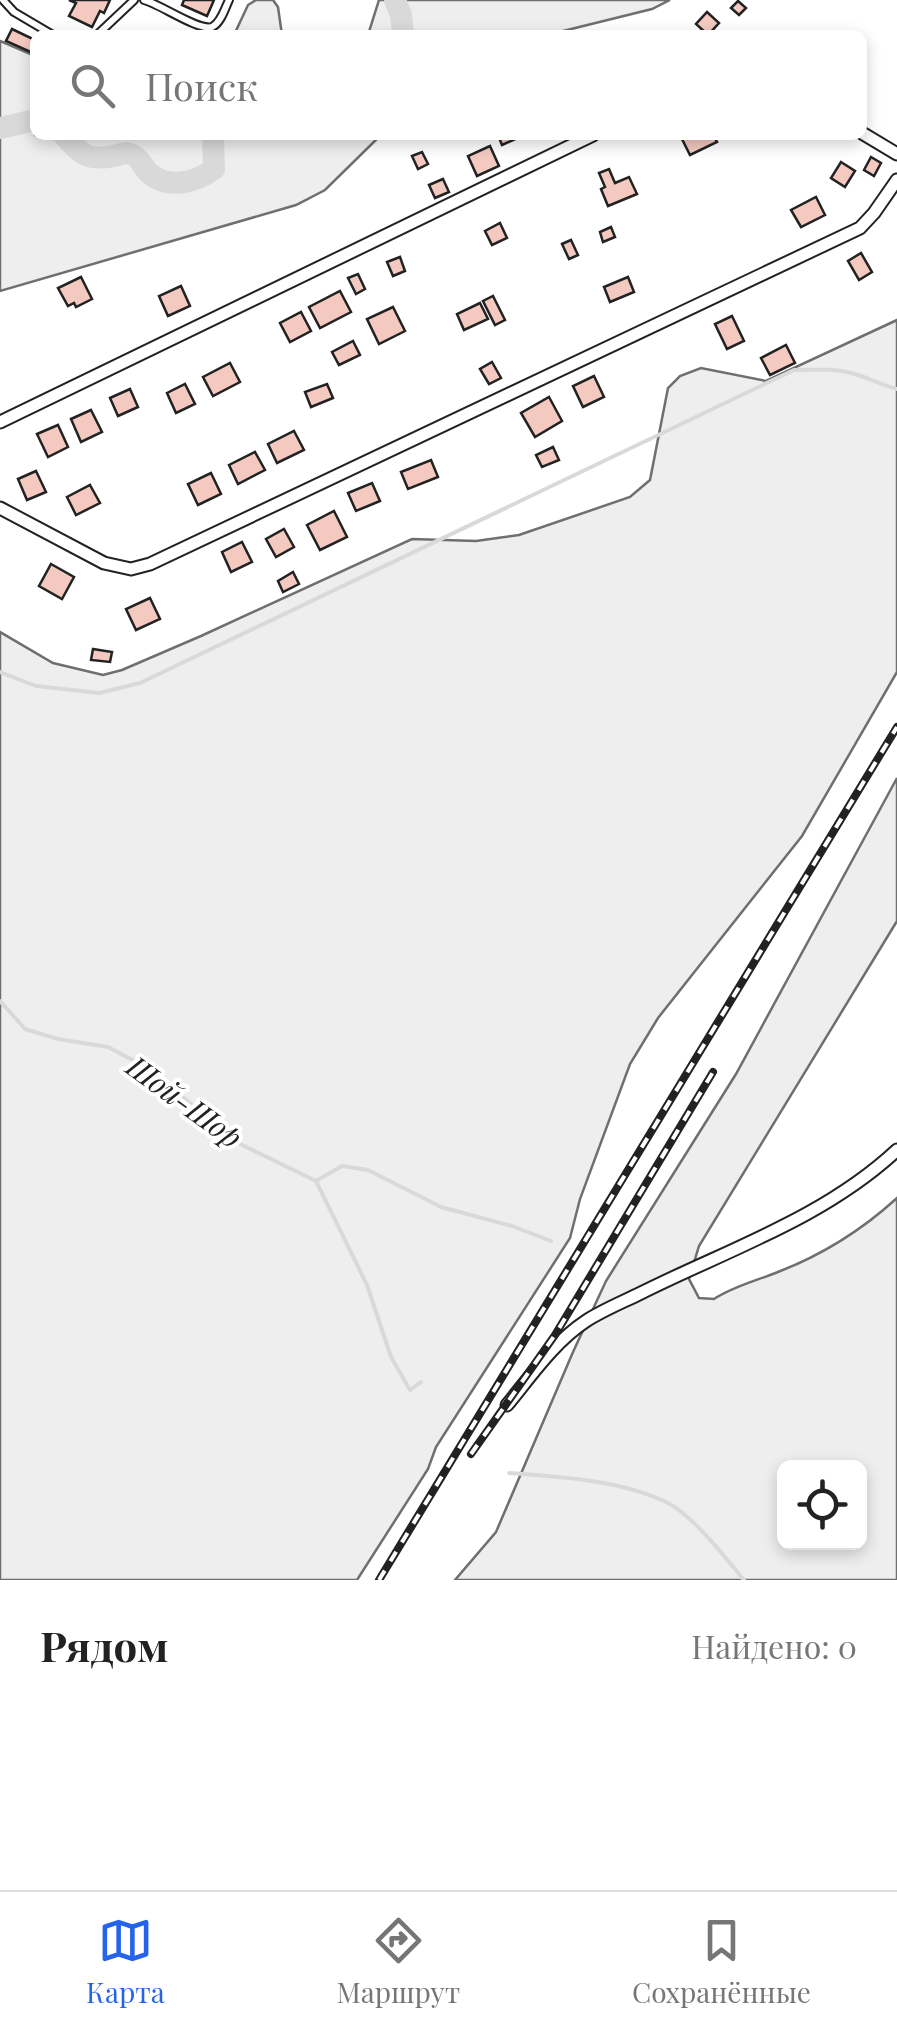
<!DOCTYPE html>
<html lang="ru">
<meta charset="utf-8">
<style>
:root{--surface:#fff;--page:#f6f6f6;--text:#222;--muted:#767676;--line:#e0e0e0;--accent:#2563eb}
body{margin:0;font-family:"Playfair Display",serif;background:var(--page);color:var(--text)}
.controls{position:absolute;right:30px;bottom:30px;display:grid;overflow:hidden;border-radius:15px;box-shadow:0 5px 15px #0003}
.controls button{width:90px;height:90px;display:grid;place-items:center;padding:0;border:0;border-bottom:2px solid var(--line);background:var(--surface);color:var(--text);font:50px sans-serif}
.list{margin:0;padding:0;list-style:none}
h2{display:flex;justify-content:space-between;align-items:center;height:130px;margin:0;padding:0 40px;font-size:42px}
h2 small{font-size:32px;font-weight:400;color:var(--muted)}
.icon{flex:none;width:55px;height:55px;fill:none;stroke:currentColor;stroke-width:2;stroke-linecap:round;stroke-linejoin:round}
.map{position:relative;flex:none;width:897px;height:1580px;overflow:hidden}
.search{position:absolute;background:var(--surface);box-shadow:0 5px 15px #0003;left:30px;right:30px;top:30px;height:110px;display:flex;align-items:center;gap:25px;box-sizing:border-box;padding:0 35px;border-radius:15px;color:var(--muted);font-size:38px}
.sheet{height:310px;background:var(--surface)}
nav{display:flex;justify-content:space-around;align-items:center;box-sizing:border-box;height:140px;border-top:2px solid var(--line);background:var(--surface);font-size:28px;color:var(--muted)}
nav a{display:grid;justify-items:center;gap:5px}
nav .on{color:var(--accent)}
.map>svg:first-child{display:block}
.green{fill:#eee;stroke:#6f6f6f;stroke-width:2.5;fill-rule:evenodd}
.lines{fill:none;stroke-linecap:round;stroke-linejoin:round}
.stream{stroke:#d9d9d9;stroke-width:4}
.river{stroke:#d9d9d9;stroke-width:22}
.building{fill:#f3c9c0;stroke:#222;stroke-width:2.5}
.lane-casing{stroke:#222;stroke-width:10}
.street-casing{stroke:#222;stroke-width:15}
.lane{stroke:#fff;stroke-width:6}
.street{stroke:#fff;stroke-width:11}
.rail-casing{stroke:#222;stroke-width:8}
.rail{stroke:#fff;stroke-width:4;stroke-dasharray:11;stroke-linecap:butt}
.labels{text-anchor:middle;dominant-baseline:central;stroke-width:8;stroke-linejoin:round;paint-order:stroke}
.water-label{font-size:30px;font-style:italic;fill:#222;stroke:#fff}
</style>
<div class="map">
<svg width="897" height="1580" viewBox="0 0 897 1580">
<rect width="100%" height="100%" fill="#fff"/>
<g class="green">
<path d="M256,0H273L278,7L282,35H234L248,5Z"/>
<path d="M379,0H670L652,9L547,35H368Z"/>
<path d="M0,41L35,56V135H381L325,190L296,205L0,291Z"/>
<path d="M897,320V672L802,836L658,1018L630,1064L580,1199L570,1238L436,1447L428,1469L357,1580H0V632L53,663L103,675L122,670L201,636L412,539L476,541L519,535L630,497L650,480L668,388L680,376L701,368L766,381Z"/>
<path d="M897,778V921L699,1246L689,1279L699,1298L714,1299C734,1286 756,1281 778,1272C822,1255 862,1230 897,1198V1580H455L496,1532L573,1352L606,1281L736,1074ZM784,1468H860V1542H784Z"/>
</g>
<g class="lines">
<g class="stream">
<path d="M0,672L36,686L99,693L140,683L794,370C814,370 832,368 851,373C867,377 881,385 897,389"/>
<path d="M0,1001L25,1029L58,1039L108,1047L155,1072L230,1139L316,1181L367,1285L391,1357L410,1390L421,1382"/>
<path d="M316,1181L342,1166L368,1170L441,1207L512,1226L551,1241"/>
<path d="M509,1473C561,1477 621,1480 668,1503C693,1516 726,1558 744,1580"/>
</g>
<g class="river">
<path d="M395,0L401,15L403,35"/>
<path d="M0,128L35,120"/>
<path d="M64,135C82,156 89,162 118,155C125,153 126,152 133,155C140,158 143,167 148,172C167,190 195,183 214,169L213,135"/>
</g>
</g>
<g class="building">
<path d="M69,0H110L104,13L100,11L92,27L69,16L76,3Z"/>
<path d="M184,0H214L207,16L182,5Z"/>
<path d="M738,1L746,8L739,15L731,8Z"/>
<path d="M707,12L719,23L708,35L696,24Z"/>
<path d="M12,29L35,40V54L6,41Z"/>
<path d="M498,135H524L502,145Z"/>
<path d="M680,135H713L717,142L690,155Z"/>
<path d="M490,146L499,166L477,176L468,156Z"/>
<path d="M422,152L428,164L418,169L412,156Z"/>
<path d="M871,157L881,163L874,176L864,170Z"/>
<path d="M841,162L855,171L845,187L831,178Z"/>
<path d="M609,169L615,183L629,177L637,194L608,206L601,189L605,187L599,173Z"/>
<path d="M443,179L449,192L435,198L429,185Z"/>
<path d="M816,197L825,215L801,227L791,210Z"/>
<path d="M500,223L507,238L492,245L485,231Z"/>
<path d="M611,227L615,237L603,242L600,232Z"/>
<path d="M571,240L578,255L569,259L562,244Z"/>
<path d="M861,253L872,272L859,280L848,261Z"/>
<path d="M400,257L405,271L393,276L387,262Z"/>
<path d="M358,274L365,289L356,294L348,278Z"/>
<path d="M81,277L92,299L76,307L74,303L68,306L58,288Z"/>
<path d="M628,277L634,292L610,302L604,287Z"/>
<path d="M181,286L190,306L168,316L159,296Z"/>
<path d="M340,291L351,312L320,328L309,307Z"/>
<path d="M493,296L505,320L495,325L483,301Z"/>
<path d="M480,303L488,319L464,330L457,314Z"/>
<path d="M393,307L405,331L379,344L367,319Z"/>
<path d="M301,312L311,331L290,342L280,323Z"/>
<path d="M732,316L744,341L727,349L715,324Z"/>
<path d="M353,341L360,355L339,365L332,352Z"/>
<path d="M786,345L795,363L770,375L761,358Z"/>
<path d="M492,362L501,378L489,384L480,369Z"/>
<path d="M230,363L240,382L213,396L203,377Z"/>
<path d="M594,376L604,397L583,407L573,386Z"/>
<path d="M185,384L195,404L176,413L167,393Z"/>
<path d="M327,384L333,398L311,407L305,392Z"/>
<path d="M130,389L138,407L118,416L110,398Z"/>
<path d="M549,397L562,421L535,437L521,413Z"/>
<path d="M91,410L102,432L81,442L71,419Z"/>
<path d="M58,425L68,447L48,457L37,434Z"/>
<path d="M294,431L304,450L277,463L268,444Z"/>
<path d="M553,447L559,460L542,467L536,455Z"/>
<path d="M255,452L265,470L238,484L229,465Z"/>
<path d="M431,460L438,477L408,489L401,472Z"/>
<path d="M36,471L46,492L27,500L18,479Z"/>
<path d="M211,473L221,494L198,505L188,484Z"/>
<path d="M372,483L380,501L356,511L348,493Z"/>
<path d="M90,485L100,503L76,515L67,497Z"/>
<path d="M334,511L347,537L320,550L307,525Z"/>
<path d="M284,529L294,547L276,557L266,539Z"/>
<path d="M242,542L252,562L231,572L222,552Z"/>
<path d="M51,564L74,577L62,599L39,586Z"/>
<path d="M293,572L299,584L283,592L278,581Z"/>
<path d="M150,598L160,619L136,630L126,609Z"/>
<path d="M93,649L112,652L110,662L91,660Z"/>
</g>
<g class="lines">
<g class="lane-casing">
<g id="lane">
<path d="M3,0L14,12L53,35"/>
<path d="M144,0C160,4 198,31 212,27C221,23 225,8 229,0"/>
<path d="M97,35L134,0"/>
</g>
</g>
<g class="street-casing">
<g id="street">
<path d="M862,133L897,154"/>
<path d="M0,422L593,135"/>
<path d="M0,508L104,563L131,569L150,564L860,228L874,213L897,180"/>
<path d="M507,1405C531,1376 554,1342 586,1321C603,1310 623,1302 641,1293C729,1249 824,1218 897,1150"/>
</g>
</g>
<use href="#lane" class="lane"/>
<use href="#street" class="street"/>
<g class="rail-casing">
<g id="rail">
<path d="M471,1454L555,1335L713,1072"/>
<path d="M379,1580L897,727"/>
</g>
</g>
<use href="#rail" class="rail"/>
</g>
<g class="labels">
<g class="water-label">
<text transform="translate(185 1101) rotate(36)">Шой-Шор</text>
</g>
</g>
</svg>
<div class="controls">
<button><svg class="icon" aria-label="locate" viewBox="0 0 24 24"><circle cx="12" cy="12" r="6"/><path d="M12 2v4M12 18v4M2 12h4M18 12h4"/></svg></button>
</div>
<div class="search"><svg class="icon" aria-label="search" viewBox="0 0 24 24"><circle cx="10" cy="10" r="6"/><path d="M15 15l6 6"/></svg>Поиск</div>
</div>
<section class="sheet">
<h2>Рядом<small>Найдено: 0</small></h2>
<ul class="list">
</ul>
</section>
<nav>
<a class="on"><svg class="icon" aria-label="map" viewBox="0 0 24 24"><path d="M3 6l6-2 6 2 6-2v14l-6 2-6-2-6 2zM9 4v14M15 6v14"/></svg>Карта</a>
<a><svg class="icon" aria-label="directions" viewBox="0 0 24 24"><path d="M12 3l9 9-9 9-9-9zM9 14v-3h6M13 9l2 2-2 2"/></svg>Маршрут</a>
<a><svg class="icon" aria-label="saved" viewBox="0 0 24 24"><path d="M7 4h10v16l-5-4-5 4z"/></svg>Сохранённые</a>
</nav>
